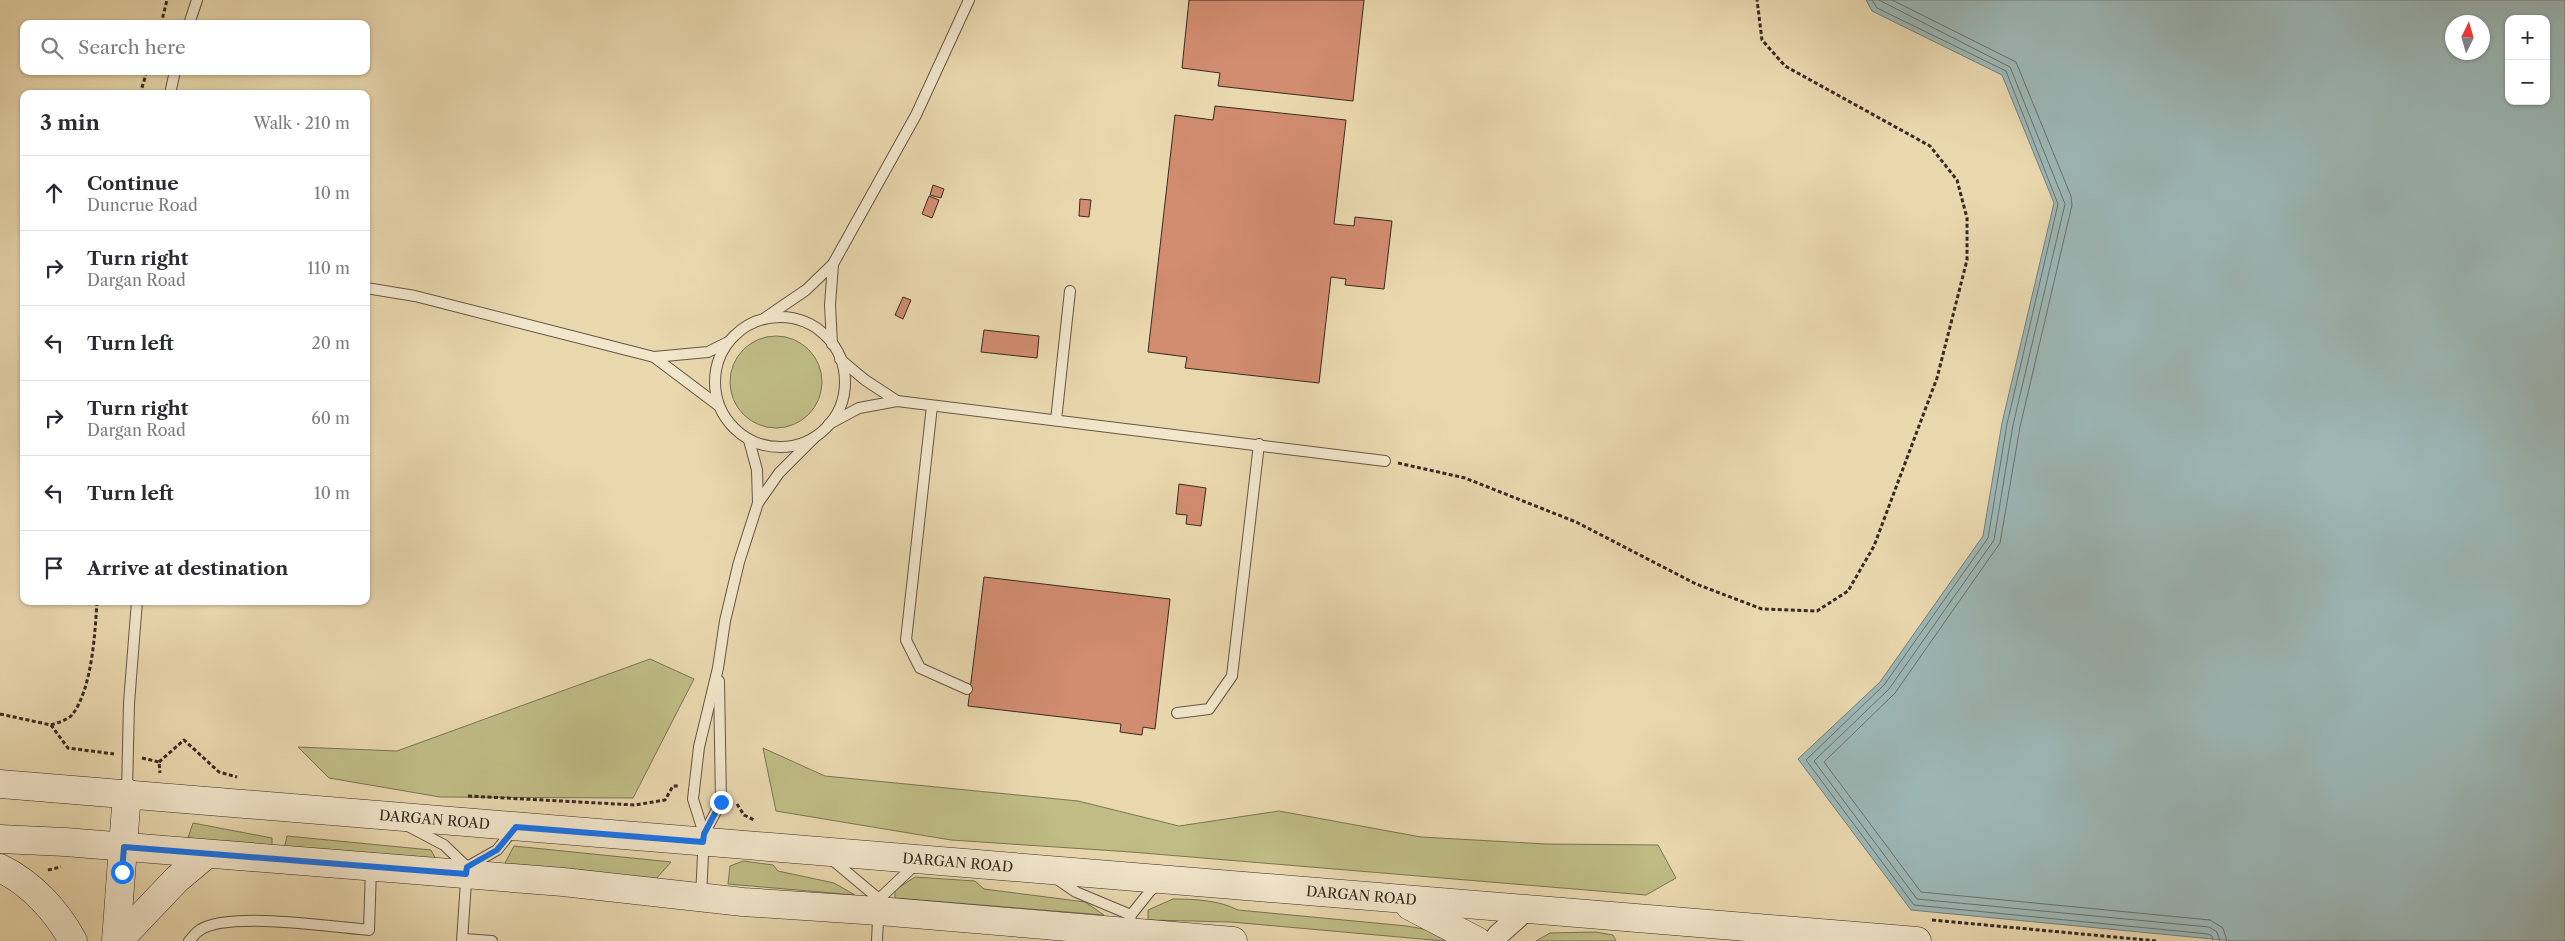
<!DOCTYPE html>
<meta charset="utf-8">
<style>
:root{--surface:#fff;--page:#f7f7f7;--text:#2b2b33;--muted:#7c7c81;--line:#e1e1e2}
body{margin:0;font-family:"Libre Caslon Text",serif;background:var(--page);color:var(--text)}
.controls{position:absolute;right:15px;top:15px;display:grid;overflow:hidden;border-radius:10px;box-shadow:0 1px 4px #0004}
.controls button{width:45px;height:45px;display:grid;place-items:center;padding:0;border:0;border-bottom:1px solid var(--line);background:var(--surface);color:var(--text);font:25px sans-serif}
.compass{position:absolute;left:2445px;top:15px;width:45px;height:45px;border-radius:50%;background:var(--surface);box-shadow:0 1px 4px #0004;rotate:5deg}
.stop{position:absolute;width:15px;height:15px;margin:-11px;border:4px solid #1a73e8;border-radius:50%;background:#fff}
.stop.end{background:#1a73e8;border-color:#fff;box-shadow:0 1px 5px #0008}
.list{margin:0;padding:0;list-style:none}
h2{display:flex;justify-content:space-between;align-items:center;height:65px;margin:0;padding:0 20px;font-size:21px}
h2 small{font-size:16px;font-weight:400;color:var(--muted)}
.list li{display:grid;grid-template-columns:32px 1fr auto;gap:15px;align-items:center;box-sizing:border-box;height:75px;padding:0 20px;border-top:1px solid var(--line)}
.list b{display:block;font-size:19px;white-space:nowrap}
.list p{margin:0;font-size:16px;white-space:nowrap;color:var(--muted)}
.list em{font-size:16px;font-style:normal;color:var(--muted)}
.icon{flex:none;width:28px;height:28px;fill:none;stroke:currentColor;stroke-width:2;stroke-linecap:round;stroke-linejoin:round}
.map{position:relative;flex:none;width:2565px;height:941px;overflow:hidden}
.search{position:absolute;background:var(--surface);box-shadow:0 1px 4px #0004;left:20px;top:20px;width:350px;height:55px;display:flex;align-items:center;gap:12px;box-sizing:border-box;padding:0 18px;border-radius:10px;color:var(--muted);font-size:19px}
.panel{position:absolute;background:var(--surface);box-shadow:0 1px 4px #0004;left:20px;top:90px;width:350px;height:515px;border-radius:10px}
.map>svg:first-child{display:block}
.green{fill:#bfbc85;stroke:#7b7454}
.water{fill:#9cb7b6;stroke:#747f7b;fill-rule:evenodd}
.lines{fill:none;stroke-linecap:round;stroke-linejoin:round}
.shore{stroke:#6a716c;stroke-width:1}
.building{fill:#d28c70;stroke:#372b23}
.lane-casing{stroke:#645646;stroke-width:12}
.street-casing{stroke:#645646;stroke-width:23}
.secondary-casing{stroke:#372b23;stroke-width:29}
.path{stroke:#372b23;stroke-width:3;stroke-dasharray:4 2.5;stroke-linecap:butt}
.lane{stroke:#f1e5ca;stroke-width:10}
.street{stroke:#f1e5ca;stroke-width:21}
.secondary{stroke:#f1e5ca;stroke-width:28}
.route{stroke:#1a73e8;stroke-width:6}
.labels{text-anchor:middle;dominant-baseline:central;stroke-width:4.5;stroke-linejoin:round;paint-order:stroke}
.street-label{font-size:14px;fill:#372b23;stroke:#f1e5ca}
</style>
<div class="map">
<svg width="2565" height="941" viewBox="0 0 2565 941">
<rect width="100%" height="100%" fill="#e9d7ae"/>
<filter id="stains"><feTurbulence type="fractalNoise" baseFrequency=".004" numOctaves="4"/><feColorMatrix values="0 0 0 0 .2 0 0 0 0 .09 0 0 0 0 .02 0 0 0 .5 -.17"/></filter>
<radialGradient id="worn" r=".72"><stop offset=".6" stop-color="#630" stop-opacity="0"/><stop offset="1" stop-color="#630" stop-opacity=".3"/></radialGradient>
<g class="green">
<circle cx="776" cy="382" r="46"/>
<path d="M650,659L694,679L633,798L440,797L329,778L298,747L397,751Z"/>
<path d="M763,748L825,776L1078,801L1179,826L1279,811L1421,837L1546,844L1658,845L1676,878L1646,895L1131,852L951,840L776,811Z"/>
<path d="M193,823L272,838V847L188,838Z"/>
<path d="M287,836L431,850L437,861L284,849Z"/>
<path d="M514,846L671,862L656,879L504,865Z"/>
<path d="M743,861L773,865L778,871L834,883L855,895L728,884L730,866Z"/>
<path d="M915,877L975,881L984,889L1085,902L1104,915L895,898V890Z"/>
<path d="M1173,899C1195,899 1218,900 1238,910L1407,926L1444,933V941L1231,922L1148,920V910Z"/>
<path d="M1595,932L1613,935L1616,941H1536L1550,933Z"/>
</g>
<path class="water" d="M1866,0H2565V941H2233L1911,910L1798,759L1880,682L1983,536L2002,423L2054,203L2002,75L1872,11ZM2509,19H2546V101H2509ZM2452,22H2482V52H2452Z"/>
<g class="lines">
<g class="shore">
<path d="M1872,0L1877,8L2006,71L2058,204L2007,424L1988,538L1884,685L1806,760L1914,905L2208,934L2212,936L2213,941"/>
<path d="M1879,0L2010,67L2065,204L2013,425L1994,540L1889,689L1814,761L1917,899L2209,927L2217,932L2220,941"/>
<path d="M1892,0L2016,62L2071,196L2072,205L2020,427L2000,543L1895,693L1824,762L1921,892L2210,920L2223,928L2227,941"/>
</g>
</g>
<g class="building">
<path d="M1189,0H1364L1353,101L1218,86L1220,73L1182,68Z"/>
<path d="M1215,106L1346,120L1334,224L1354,226L1355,217L1392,221L1384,289L1345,285L1346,279L1331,277L1319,383L1185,368L1187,357L1148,352L1175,115L1213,120Z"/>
<path d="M933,185L944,189L941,198L930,195Z"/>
<path d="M929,196L939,200L932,218L922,214Z"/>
<path d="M1080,199L1091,200L1089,217L1079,216Z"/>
<path d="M903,297L911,300L903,319L895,315Z"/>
<path d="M984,330L1039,336L1037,358L981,352Z"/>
<path d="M1179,484L1206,488L1201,526L1186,524L1187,515L1176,514Z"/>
<path d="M984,577L1170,599L1155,729L1143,727L1142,735L1120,732L1121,724L968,706Z"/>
</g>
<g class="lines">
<g class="lane-casing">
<g id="lane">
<path d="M189,24L197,0"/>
<path d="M170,94L175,71"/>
<path d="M366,288L415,296L654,357L708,352L728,342"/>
<circle cx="780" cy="382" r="65"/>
<path d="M765,318L806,290L833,264L916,115L969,0"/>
<path d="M832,344L830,305L833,264"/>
<path d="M654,357L719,406"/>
<path d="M840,359L865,380L897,401"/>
<path d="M932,406L906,640L920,668L967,689"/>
<path d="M1056,420L1070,291"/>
<path d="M829,424L859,408L897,401L1385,461"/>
<path d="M749,440L757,470L758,503"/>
<path d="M1177,713L1209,709L1232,676L1259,444"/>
<path d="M127,792L129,703L137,601"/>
<path d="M408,826L444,845L467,867L462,941"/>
<path d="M704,834L721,802L719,681"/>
<path d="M830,858L879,899"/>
<path d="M467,867L497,850L514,829"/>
<path d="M1057,879L1076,892L1131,915"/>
<path d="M701,897L704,834L693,799L699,747L718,668L725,621L739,562L758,503L779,473L814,438"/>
<path d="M1130,921L1131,915L1151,890L1160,884"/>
<path d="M463,939L492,941"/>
<path d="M189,941C192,938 196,932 200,930C228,911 333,927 369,930L371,868"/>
<path d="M877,941L879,899L917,863"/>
</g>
</g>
<g class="street-casing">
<path id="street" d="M1494,941L1498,935L1526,910"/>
</g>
<g class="secondary-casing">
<g id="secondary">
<path id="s1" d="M0,784L1917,941"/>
<path d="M0,839L65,842L563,882L743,902L879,911L1233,941"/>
<path d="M0,868C31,883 57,911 73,941"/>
<path d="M1410,906L1477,941"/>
<path d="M116,941L127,793"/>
<path d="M118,941L177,879L207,854"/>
</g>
</g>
<g class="path">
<path d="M161,24L167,0"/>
<path d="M140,94L147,71"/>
<path d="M1398,463L1465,478L1576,522L1696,584L1762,609L1817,611L1848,591L1874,546L1937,378L1967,260V218L1957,180L1930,146L1785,66L1762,40L1757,0"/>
<path d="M0,714L51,725L68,748L114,754"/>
<path d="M51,725C57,723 67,720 72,715C92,689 95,634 97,601"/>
<path d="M142,758L159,762L160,773"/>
<path d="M159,762L184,740L219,772L237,777"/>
<path d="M468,796L635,805L665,800L673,786H680"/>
<path d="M737,804L744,815L754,820"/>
<path d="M48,870L61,867"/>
<path d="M1932,920L2157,941"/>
</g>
<use href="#lane" class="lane"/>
<use href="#street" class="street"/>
<use href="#secondary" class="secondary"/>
</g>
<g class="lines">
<path class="route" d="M122,872L124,847L466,874L467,867L497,850L516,827L703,842L704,834L721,802"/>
</g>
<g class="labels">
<g class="street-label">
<text stroke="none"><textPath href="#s1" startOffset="436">DARGAN ROAD</textPath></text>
<text stroke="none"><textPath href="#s1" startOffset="961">DARGAN ROAD</textPath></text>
<text stroke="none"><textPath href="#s1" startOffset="1366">DARGAN ROAD</textPath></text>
</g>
</g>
<rect width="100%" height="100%" filter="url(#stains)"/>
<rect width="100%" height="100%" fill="url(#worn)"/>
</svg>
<div class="controls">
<button>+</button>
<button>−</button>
</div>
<svg class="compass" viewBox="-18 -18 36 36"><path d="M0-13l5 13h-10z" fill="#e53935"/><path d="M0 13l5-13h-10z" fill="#7c7c81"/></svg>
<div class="stop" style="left:122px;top:872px"></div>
<div class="stop end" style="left:721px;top:802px"></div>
<div class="search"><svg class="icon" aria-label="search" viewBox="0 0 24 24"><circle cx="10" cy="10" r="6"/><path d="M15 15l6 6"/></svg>Search here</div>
<section class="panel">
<h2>3 min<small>Walk · 210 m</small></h2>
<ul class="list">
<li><svg class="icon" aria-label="ahead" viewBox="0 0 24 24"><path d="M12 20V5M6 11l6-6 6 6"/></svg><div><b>Continue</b><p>Duncrue Road</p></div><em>10 m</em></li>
<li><svg class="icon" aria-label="right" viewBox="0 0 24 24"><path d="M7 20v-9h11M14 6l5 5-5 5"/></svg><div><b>Turn right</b><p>Dargan Road</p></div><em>110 m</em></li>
<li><svg class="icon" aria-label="left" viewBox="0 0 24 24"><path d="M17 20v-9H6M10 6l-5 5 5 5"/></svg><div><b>Turn left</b></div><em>20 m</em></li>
<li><svg class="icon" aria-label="right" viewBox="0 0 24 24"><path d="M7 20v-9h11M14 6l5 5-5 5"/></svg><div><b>Turn right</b><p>Dargan Road</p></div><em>60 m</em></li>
<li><svg class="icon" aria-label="left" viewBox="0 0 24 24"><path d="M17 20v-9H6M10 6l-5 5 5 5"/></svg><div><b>Turn left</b></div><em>10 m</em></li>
<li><svg class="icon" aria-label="arrive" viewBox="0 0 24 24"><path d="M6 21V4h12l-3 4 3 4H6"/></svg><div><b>Arrive at destination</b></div></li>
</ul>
</section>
</div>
